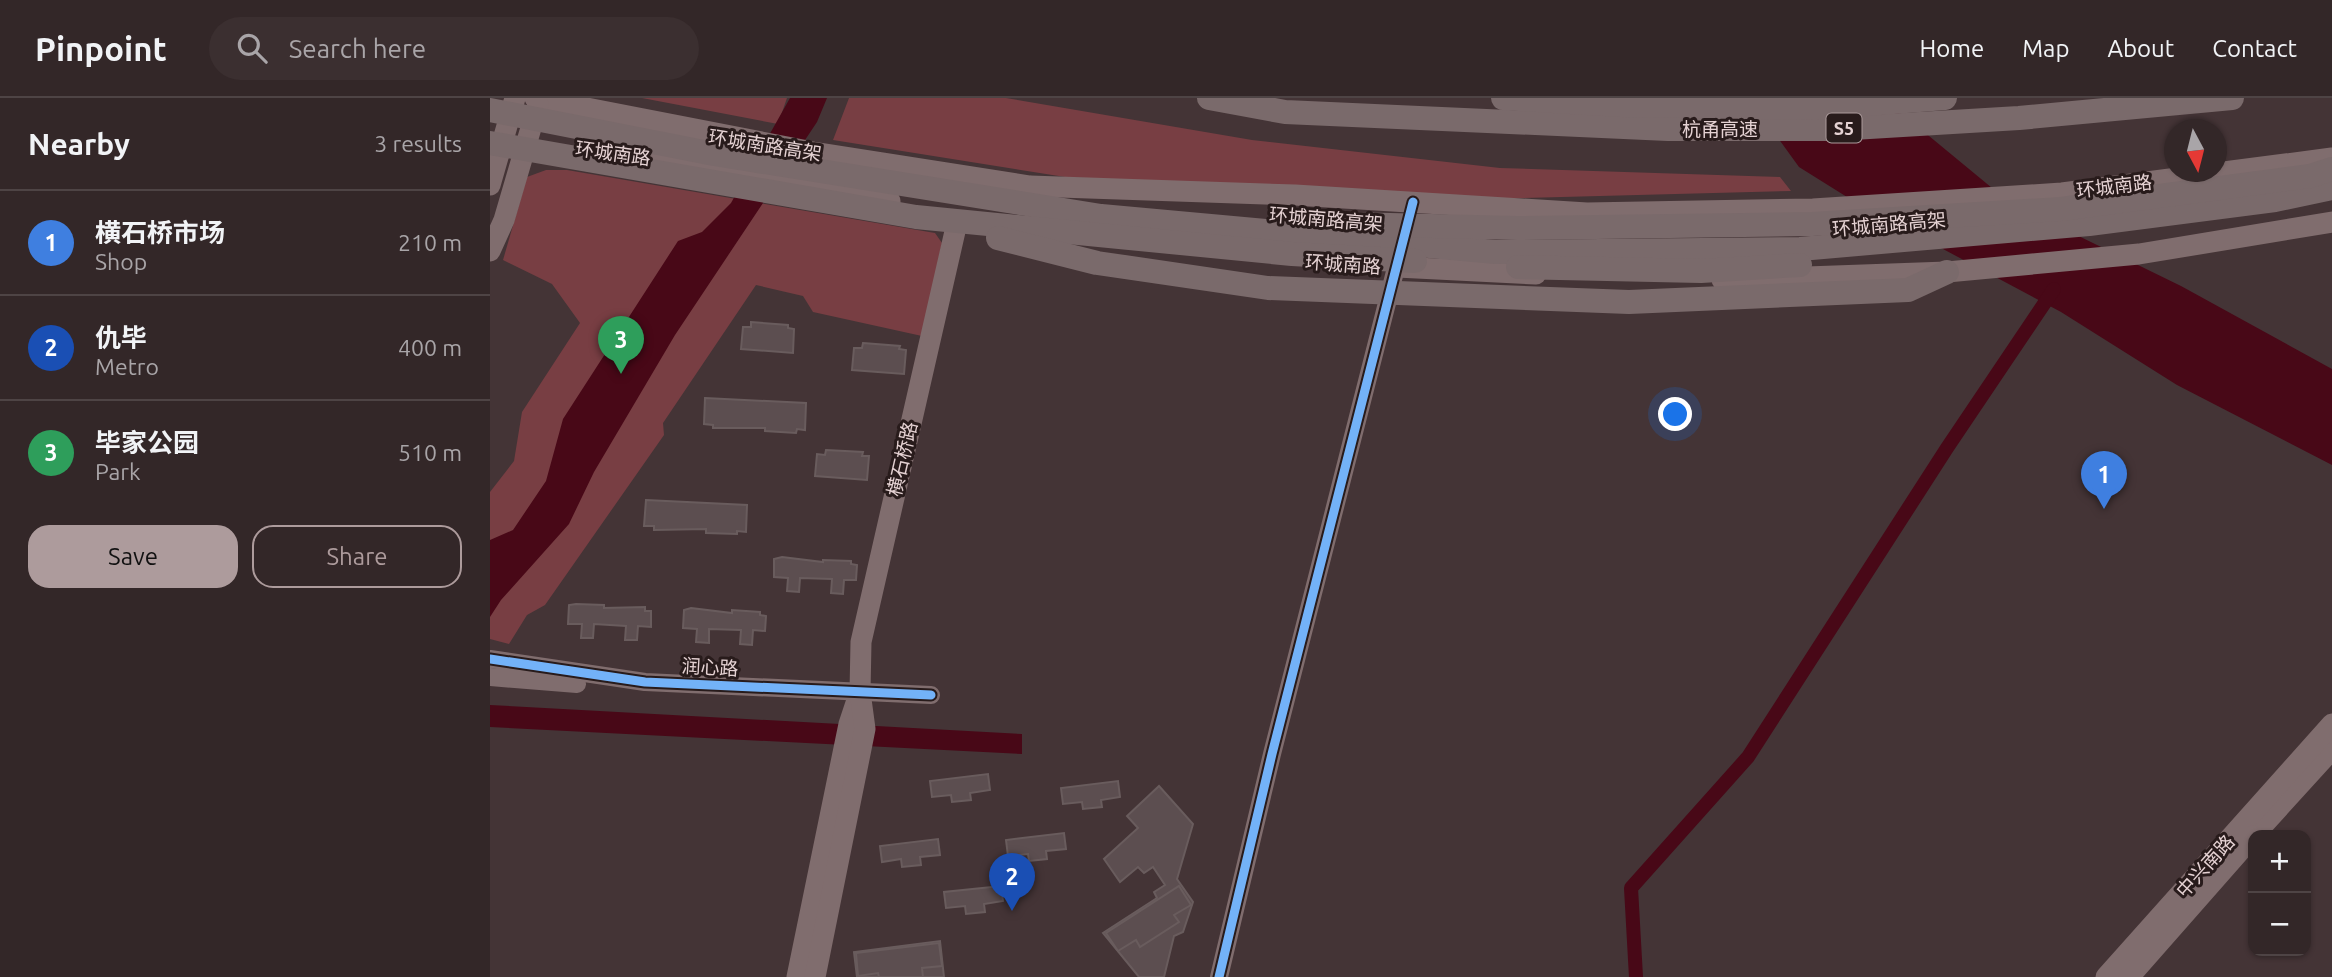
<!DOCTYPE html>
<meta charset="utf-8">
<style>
:root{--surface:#332728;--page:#3b2f30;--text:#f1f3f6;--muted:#a9a5a8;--line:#4e4445;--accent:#ad9b9c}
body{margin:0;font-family:Ubuntu,"Noto Sans SC",sans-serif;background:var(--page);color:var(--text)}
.controls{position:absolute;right:21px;bottom:21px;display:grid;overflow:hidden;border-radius:14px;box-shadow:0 2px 5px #0004}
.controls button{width:63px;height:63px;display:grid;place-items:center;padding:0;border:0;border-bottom:2px solid var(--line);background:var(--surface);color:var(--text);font:35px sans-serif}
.compass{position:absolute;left:1674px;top:21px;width:63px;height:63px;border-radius:50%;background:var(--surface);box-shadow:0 2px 5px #0004;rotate:173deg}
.you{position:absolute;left:1186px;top:317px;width:24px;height:24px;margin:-18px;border:5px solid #fff;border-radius:50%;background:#1a73e8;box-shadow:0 0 0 10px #1a73e833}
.badge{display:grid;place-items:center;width:46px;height:46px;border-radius:50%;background:var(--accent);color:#fff;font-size:23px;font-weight:700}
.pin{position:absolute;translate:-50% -58px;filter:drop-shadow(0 2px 4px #0008)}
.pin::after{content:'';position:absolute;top:37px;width:24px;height:21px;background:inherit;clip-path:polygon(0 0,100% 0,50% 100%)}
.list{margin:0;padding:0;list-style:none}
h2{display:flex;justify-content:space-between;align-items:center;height:91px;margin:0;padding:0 28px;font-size:30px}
h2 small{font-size:23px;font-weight:400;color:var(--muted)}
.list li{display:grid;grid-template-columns:46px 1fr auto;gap:21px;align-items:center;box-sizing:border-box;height:105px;padding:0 28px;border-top:2px solid var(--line)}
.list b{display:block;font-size:26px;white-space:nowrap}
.list p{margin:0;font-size:23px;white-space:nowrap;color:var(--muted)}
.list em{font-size:23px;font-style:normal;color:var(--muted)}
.actions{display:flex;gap:14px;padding:21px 28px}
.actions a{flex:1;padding:16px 0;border:2px solid var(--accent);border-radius:21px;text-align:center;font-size:24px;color:var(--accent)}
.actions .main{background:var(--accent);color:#111}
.icon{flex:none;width:38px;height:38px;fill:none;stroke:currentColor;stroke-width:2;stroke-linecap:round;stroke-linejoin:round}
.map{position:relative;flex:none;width:1842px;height:879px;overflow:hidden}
header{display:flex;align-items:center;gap:42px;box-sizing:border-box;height:98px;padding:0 35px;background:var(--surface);border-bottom:2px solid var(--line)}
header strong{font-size:33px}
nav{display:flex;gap:38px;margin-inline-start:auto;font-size:24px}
.search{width:490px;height:63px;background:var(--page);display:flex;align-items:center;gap:18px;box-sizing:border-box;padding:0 24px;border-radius:38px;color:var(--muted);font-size:26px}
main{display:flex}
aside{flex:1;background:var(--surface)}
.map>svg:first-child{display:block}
.green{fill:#783e43}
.water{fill:#480817}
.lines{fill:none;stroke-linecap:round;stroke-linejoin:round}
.canal{stroke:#480817;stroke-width:14}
.building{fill:#5c4e50;stroke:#695c5d;stroke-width:2}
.minor{stroke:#806d6e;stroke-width:18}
.major{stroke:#806d6e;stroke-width:21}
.highway{stroke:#7a6a6b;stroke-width:24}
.cycleway-casing{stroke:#281b1b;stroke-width:13}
.cycleway{stroke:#73b2f8;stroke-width:9}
.labels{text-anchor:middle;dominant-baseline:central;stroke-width:6;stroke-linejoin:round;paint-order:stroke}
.shield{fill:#281b1b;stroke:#ac9b9c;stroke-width:2}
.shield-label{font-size:18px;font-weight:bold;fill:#e5d2d3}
.street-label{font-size:19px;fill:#e5d2d3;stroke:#281b1b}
</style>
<header>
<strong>Pinpoint</strong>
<div class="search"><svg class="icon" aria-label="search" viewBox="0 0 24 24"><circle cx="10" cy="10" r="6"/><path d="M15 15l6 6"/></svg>Search here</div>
<nav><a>Home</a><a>Map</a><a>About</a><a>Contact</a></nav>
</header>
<main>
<aside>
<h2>Nearby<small>3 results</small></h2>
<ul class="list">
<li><span class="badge" style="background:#3f7fe0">1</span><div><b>横石桥市场</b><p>Shop</p></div><em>210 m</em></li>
<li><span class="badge" style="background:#1a4fb4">2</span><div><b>仇毕</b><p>Metro</p></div><em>400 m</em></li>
<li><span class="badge" style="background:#2e9e5b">3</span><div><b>毕家公园</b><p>Park</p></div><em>510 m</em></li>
</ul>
<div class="actions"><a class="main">Save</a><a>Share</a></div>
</aside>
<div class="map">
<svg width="1842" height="879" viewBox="0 0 1842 879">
<rect width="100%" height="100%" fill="#443436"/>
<g class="green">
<path d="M152,0H297L288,26Z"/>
<path d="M359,0H516L762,42L1010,70L1290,79L1301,93L994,101L575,79L343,42Z"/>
<path d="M56,72H77L445,135L452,145L432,238L323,214L313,198L266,187L173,325L174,337L55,507L37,517L19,546L0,541V394L24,363L32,314L90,225L62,186L13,162L37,79Z"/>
</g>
<g class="water">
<path d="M300,0H337L327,24L185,237L104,374L79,426L11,502L0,519V442L23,432L56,383L73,321L188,143L212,134L241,105Z"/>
<path d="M1259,0H1393L1519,104L1691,188L1842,271V367L1687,287L1571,214L1365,104L1309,69Z"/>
<path d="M0,607L532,636V656L0,629Z"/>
</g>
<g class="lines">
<path class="canal" d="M1146,879L1141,790L1258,659L1457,350L1564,191"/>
</g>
<g class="building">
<path d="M261,224L298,227V230L304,231L303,255L251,251L253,229H261Z"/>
<path d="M373,245L410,248L409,251L416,252L414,276L362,272L364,250H372Z"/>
<path d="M215,300L316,305L315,332L307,331L306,335L275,333V330H223V327L214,326Z"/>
<path d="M336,352L373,354L372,358H379L377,382L325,378L327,356L335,357Z"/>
<path d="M156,402L257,407L256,434L247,433V436L216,435V431L164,432V428H154Z"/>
<path d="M292,459L333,464V462L361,463V466L367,467L366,482H354L353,496L341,495L342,481L310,480L309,494L297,493L298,480L284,479V461Z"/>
<path d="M86,506L114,507V510L155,509V513H161V529L148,528L147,542H135L136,528L104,526L103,540H91L92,526H78L79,507Z"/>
<path d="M201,510L242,515V512L270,514V517L276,518L275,533L263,532L262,547L250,546L251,532L219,531V545L206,544L207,531L193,530L194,512Z"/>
<path d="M498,676L500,692L480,695L481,702L462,704L461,697L442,699L440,683Z"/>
<path d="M628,683L630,699L611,702L612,709L593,711L592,704L573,706L571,690Z"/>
<path d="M669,688L703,726L687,781L703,804L693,834L684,838L674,879H649L613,835L667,800L664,794L675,787L663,769L654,775L648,769L630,784L614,761L648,730L637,718Z"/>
<path d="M574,735L576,751L556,753L557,761L539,763L538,756L518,758L516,742Z"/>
<path d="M448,741L450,757L430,759L431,767L412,769L411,761L392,764L390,748Z"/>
<path d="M511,788L513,803L494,806L495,814L476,816L475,808L456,810L454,794Z"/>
<path d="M689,788L701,807L684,817L689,824L650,849L646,842L628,853L616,835Z"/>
<path d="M450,843L454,879H367L364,854Z"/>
<path d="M449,845L452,868L432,870L433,879H389L388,875L368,878L366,855Z"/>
</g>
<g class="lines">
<g class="minor">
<path d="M0,561L155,584L441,597"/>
<path d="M0,579L87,586"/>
<path d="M729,879L782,656L909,158"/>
</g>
<g class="major">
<path d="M45,0L323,54L540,88L805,97L1097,115L1323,111L1572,95L1842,60"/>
<path d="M142,58L297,82L400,103"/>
<path d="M0,87L25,0"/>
<path d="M0,153L14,122L48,6"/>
<path d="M907,169L1046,176"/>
<path d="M1232,182L1457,174L1649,156L1842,124"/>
<path d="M1764,737L1842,651"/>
<path d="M307,879L359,626L368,599"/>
<path d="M325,879L375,631L370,594L371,544L466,129"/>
<path d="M1616,879L1842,626"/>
<path d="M1639,879L1763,738"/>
</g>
<g class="highway">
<path d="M719,0L795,14L1178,31H1346L1529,20L1742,0"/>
<path d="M1013,0L1131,7L1326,10L1455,0"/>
<path d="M0,12L224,56L611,118L1005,154L1310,151L1599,126L1785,102L1842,90"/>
<path d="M0,45L426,119L802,156L925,163"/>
<path d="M857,126L1027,130L1322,126L1571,111L1820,78L1842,71"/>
<path d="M508,140L607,165L778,190L1139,204L1418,192L1457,174"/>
<path d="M1028,169L1211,173L1310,167"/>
</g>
<g class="cycleway-casing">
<g id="cycleway">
<path d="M0,561L155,584L441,597"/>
<path d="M729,879L782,656L923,104"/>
</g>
</g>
<use href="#cycleway" class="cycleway"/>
</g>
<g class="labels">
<rect class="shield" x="1336.5" y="15.5" width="35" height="29" rx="5"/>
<g class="shield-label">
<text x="1354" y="30">S5</text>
</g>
<g class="street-label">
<text x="1230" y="31">杭甬高速</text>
<text transform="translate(275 47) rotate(9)">环城南路高架</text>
<text transform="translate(123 55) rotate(8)">环城南路</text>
<text transform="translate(1624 88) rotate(-7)">环城南路</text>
<text transform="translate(836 121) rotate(5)">环城南路高架</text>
<text transform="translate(1399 126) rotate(-5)">环城南路高架</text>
<text transform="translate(853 166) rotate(4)">环城南路</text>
<text transform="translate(412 361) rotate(-77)">横石桥路</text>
<text transform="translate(220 569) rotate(3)">润心路</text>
<text transform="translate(1715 768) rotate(-48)">中兴南路</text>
</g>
</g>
</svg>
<div class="controls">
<button>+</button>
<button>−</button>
</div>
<svg class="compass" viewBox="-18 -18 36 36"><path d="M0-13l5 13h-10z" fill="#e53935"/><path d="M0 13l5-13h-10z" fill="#a9a5a8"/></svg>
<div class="you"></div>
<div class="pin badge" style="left:1614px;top:411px;background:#3f7fe0">1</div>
<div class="pin badge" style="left:522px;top:813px;background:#1a4fb4">2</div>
<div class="pin badge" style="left:131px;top:276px;background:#2e9e5b">3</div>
</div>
</main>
